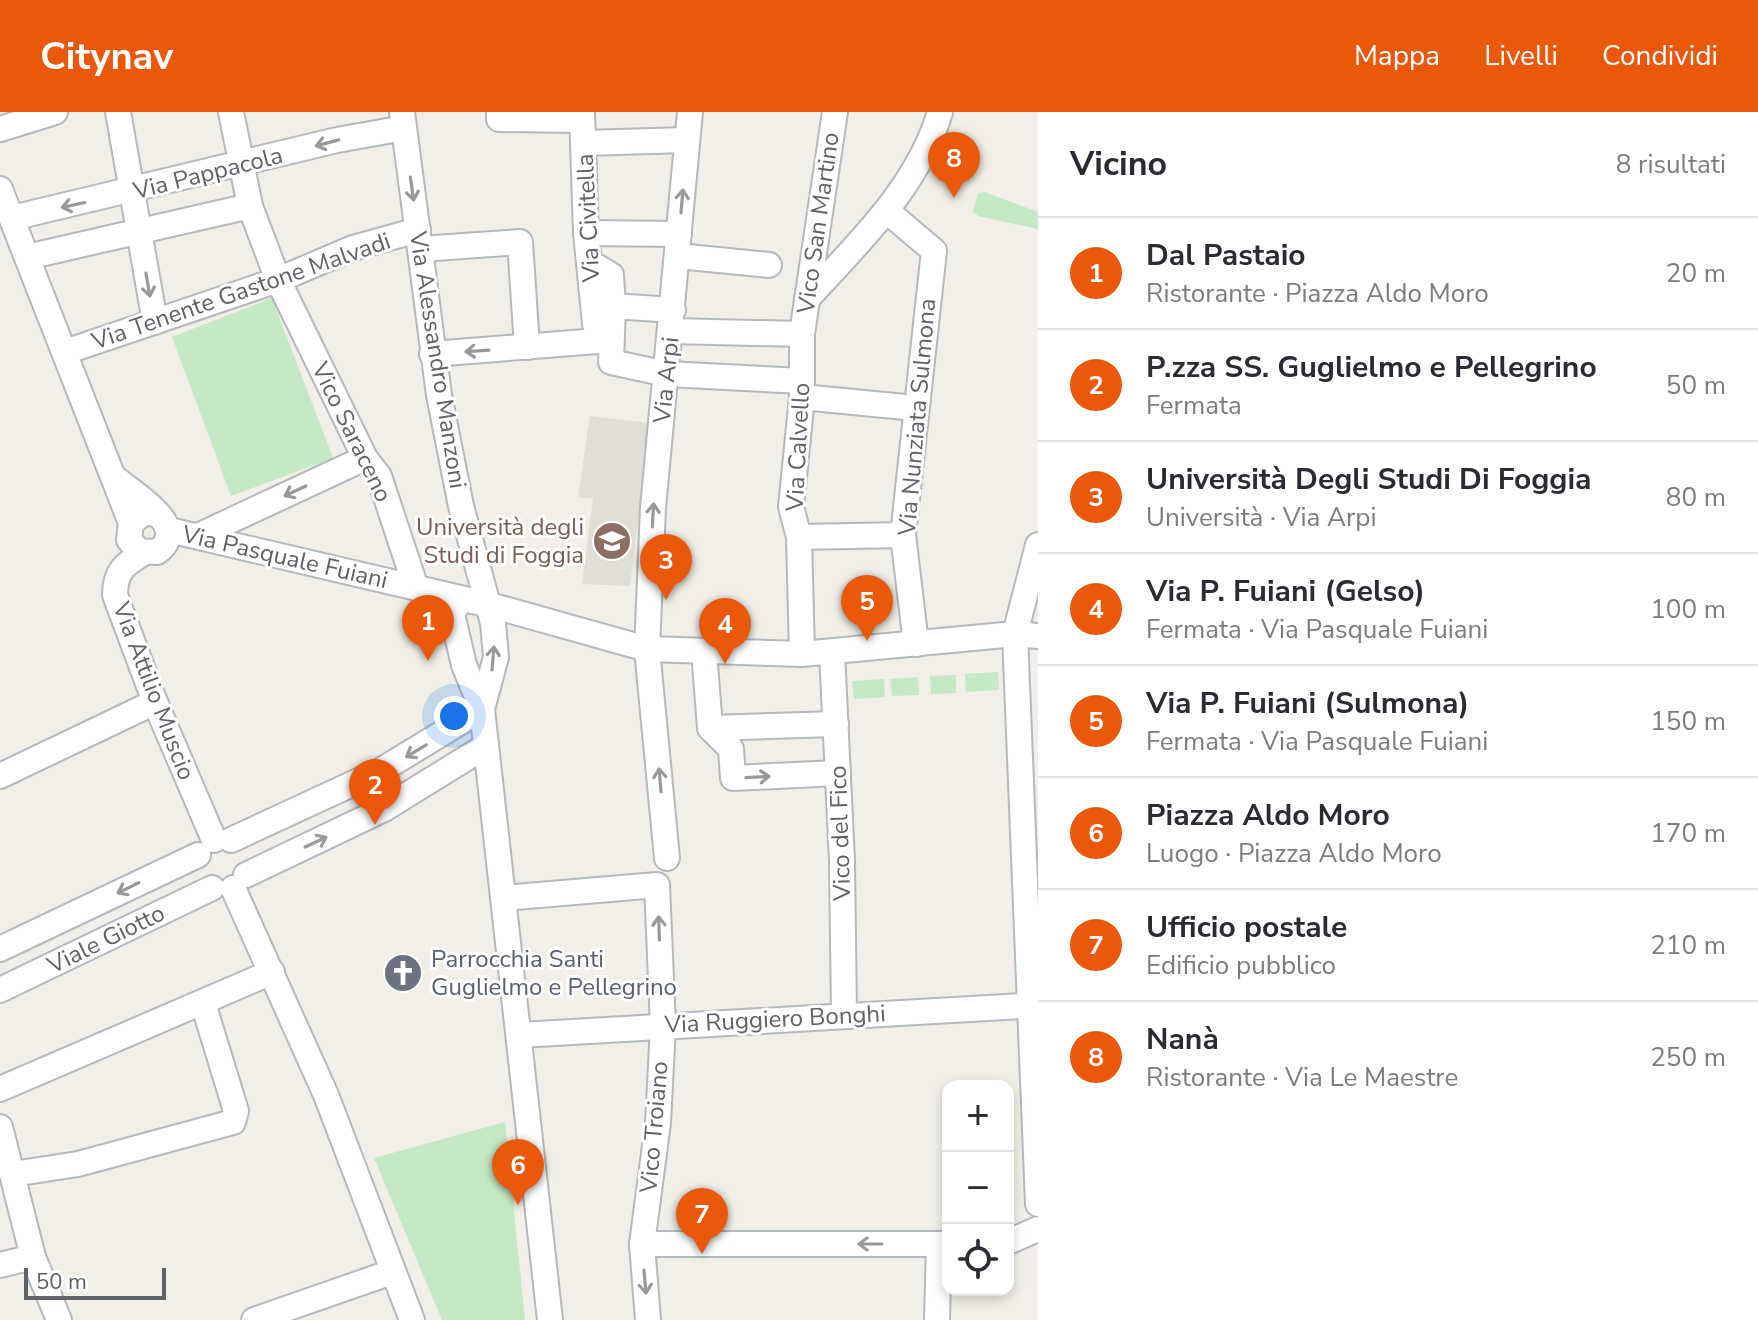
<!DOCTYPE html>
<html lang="it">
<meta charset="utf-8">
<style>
:root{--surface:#fff;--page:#f7f7f7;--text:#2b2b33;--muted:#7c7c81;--line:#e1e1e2;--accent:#ea580c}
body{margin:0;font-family:"Nunito Sans",sans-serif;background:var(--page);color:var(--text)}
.controls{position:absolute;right:24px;bottom:24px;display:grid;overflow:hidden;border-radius:16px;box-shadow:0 4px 12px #0003}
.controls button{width:72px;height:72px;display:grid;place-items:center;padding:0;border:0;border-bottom:2px solid var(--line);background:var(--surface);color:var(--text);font:40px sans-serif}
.scale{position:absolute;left:24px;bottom:20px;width:142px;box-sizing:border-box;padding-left:8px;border:4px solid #5f6368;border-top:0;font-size:22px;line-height:28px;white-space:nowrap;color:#5f6368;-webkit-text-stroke:6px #fff;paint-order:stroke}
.you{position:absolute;left:454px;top:604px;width:28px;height:28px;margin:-20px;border:6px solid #fff;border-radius:50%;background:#1a73e8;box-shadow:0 0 0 12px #1a73e833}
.badge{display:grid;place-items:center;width:52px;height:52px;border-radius:50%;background:var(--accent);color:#fff;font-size:26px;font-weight:700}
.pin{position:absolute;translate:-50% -66px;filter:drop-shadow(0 2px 4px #0008)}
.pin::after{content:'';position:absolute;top:42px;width:28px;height:24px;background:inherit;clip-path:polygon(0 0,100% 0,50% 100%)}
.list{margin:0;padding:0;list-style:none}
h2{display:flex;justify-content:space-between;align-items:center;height:104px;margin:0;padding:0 32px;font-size:34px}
h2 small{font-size:26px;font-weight:400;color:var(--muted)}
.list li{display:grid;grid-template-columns:52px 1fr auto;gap:24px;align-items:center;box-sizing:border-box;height:112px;padding:0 32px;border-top:2px solid var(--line)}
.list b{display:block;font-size:30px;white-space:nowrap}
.list p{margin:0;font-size:26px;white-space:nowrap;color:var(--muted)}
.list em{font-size:26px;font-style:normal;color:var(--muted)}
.icon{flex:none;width:44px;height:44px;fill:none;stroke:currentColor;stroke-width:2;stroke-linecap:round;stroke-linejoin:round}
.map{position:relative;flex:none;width:1038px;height:1208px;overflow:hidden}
header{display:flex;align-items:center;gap:48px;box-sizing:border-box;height:112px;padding:0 40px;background:var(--accent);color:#fff}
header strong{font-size:38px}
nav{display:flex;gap:44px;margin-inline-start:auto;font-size:28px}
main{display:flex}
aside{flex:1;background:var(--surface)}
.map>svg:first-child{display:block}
.education{fill:#e1ded6}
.green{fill:#c5e8c5}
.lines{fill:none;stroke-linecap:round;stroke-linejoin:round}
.minor-casing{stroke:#b5b8bc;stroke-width:28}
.minor{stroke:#fff;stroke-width:24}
.oneway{stroke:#979a9d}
.labels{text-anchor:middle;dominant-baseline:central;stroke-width:6;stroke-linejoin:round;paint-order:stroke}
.street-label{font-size:24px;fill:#5f6368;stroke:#fff}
.education-label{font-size:24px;fill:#785e54;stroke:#fff;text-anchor:end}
.worship-label{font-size:24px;fill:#5b616d;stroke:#fff;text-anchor:start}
</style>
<header>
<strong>Citynav</strong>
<nav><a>Mappa</a><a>Livelli</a><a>Condividi</a></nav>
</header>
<main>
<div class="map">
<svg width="1038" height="1208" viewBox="0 0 1038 1208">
<rect width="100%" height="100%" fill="#f1efe8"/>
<path class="education" d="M590,304L650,311L630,474L582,472L593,387L578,385Z"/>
<g class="green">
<path d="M984,80L1038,100V117L978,104L973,99L978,81Z"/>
<path d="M272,186L333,346L231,384L172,225Z"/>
<path d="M998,560L999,578L966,580L965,562Z"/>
<path d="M956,563V581L931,582L930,564Z"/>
<path d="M918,565L919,583L892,584L890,567Z"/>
<path d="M884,567L885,585L854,587L852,569Z"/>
<path d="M505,1010L525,1208H442L374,1046Z"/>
</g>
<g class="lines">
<g class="minor-casing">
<g id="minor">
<path d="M118,0L155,210"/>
<path d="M231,0L250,94L278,168L365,346L379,364L416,476"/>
<path d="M402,0L439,283L461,394L493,511L496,545L482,597"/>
<path d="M499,0V7L582,8"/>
<path d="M582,0L586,121L595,212"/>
<path d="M0,17L55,0"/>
<path d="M583,31L687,28"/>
<path d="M0,77L131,411"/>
<path d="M887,99L934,139L903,423L916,532"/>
<path d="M12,106L337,28L404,16"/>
<path d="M586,121L679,122"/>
<path d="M421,137L520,130L527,235"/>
<path d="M678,144L769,153"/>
<path d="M27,145L250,94"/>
<path d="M589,150L611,163L613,194"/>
<path d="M807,187C858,131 918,75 940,0"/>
<path d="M673,198L613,194L611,250L667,262L802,269"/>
<path d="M671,219L802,222"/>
<path d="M65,240L278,168L353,136L418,118"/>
<path d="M432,242L611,228"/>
<path d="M802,285L915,296"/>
<path d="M115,366C134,382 192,415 157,440L139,439L129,428L131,411L145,400L159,403"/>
<path d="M169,418L490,493L647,537L802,542L1015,522L1038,524"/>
<path d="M200,423L365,346"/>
<path d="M799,425L903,423"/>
<path d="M1038,433L1015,522L1038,1092"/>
<path d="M144,441C124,452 115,460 115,483L155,590L214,728"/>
<path d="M461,487L452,502L464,553L482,597L550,1208"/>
<path d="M704,539L710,616L731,637L733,666L838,661"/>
<path d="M832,540L842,749L844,903"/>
<path d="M802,542L799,425L791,395L802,285V222L835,0"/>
<path d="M710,616L836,612"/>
<path d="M0,664L155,590"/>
<path d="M231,728L380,659L482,597"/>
<path d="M667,746L647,537L653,396L690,0"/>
<path d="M246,763L384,697L486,634"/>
<path d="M233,776L326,983L412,1208"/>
<path d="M504,786L657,773L663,914L658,1011L642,1132L648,1208"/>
<path d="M0,837L198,743"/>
<path d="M0,878L212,776"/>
<path d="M520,923L1038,893"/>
<path d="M0,977L272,860"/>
<path d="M0,1015L33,1145L59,1208"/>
<path d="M13,1062L78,1052L233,1010L236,999L203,891"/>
<path d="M1008,1130L1038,1117"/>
<path d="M642,1132H948"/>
<path d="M0,1153L33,1145"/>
<path d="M254,1208L392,1160"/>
<path d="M937,1208L939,1132"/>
</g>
</g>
<use href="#minor" class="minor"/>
</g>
<defs><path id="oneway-shaft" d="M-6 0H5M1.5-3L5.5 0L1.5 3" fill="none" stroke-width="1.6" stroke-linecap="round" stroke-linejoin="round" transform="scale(2)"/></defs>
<g class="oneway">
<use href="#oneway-shaft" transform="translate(327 31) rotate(165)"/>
<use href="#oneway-shaft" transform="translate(412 77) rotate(82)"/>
<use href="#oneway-shaft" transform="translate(682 89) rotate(-85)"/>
<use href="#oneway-shaft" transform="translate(73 93) rotate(168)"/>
<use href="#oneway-shaft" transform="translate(148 173) rotate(80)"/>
<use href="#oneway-shaft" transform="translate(477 239) rotate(176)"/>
<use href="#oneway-shaft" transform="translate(295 379) rotate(155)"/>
<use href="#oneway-shaft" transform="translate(653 403) rotate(-87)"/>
<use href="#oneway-shaft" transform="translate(493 546) rotate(-85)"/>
<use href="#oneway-shaft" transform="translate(416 639) rotate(149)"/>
<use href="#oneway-shaft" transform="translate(758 665) rotate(-3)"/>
<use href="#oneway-shaft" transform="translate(660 668) rotate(-95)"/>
<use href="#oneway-shaft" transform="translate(316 730) rotate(-25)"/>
<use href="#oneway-shaft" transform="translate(128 776) rotate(154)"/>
<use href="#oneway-shaft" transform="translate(659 816) rotate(-92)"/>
<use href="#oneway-shaft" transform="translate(870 1132) rotate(180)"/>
<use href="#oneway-shaft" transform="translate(645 1170) rotate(85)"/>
</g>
<defs>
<g id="university-disc" transform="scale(2)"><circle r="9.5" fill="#8d6e63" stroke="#fff"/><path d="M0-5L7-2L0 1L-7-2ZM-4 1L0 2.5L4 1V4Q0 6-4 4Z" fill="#fff"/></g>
<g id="church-disc" transform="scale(2)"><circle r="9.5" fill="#6b7280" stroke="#fff"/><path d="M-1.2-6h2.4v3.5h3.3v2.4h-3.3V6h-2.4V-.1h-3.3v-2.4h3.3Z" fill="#fff"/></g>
</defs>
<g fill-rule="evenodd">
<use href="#university-disc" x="612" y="429"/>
<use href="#church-disc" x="403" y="861"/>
</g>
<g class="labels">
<g class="street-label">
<text transform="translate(208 61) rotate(-14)">Via Pappacola</text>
<text transform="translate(588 106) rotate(-93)">Via Civitella</text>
<text transform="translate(818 111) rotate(-82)">Vico San Martino</text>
<text transform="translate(241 179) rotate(-19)">Via Tenente Gastone Malvadi</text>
<text transform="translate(438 248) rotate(81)">Via Alessandro Manzoni</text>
<text transform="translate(666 268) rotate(-84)">Via Arpi</text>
<text transform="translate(917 305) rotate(-85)">Via Nunziata Sulmona</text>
<text transform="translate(352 320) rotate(64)">Vico Saraceno</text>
<text transform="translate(798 335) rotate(-87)">Via Calvello</text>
<text transform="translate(285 445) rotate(13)">Via Pasquale Fuiani</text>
<text transform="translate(154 579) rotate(69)">Via Attilio Muscio</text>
<text transform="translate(840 721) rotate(-92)">Vico del Fico</text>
<text transform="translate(106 827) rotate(-26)">Viale Giotto</text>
<text transform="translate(775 907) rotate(-3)">Via Ruggiero Bonghi</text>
<text transform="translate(654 1015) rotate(-85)">Vico Troiano</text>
</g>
<g class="education-label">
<text x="584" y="415">Università degli<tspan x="584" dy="28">Studi di Foggia</tspan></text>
</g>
<g class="worship-label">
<text x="431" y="847">Parrocchia Santi<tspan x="431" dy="28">Guglielmo e Pellegrino</tspan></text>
</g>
</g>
</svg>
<div class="controls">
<button>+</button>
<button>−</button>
<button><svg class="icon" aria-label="locate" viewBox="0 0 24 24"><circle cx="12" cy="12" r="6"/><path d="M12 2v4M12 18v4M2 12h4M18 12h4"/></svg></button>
</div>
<div class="scale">50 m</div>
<div class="you"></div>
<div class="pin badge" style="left:428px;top:549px">1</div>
<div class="pin badge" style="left:375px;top:713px">2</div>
<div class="pin badge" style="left:666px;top:488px">3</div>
<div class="pin badge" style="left:725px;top:552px">4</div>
<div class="pin badge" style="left:867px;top:529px">5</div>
<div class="pin badge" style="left:518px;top:1093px">6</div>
<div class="pin badge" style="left:702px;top:1142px">7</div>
<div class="pin badge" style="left:954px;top:86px">8</div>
</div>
<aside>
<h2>Vicino<small>8 risultati</small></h2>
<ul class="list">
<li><span class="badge">1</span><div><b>Dal Pastaio</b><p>Ristorante · Piazza Aldo Moro</p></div><em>20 m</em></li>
<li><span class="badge">2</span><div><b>P.zza SS. Guglielmo e Pellegrino</b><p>Fermata</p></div><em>50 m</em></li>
<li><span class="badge">3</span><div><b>Università Degli Studi Di Foggia</b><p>Università · Via Arpi</p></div><em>80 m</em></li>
<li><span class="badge">4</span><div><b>Via P. Fuiani (Gelso)</b><p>Fermata · Via Pasquale Fuiani</p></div><em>100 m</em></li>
<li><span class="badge">5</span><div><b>Via P. Fuiani (Sulmona)</b><p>Fermata · Via Pasquale Fuiani</p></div><em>150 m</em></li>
<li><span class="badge">6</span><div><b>Piazza Aldo Moro</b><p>Luogo · Piazza Aldo Moro</p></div><em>170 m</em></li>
<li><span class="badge">7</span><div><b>Ufficio postale</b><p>Edificio pubblico</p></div><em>210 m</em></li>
<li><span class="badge">8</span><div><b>Nanà</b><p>Ristorante · Via Le Maestre</p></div><em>250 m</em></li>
</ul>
</aside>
</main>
